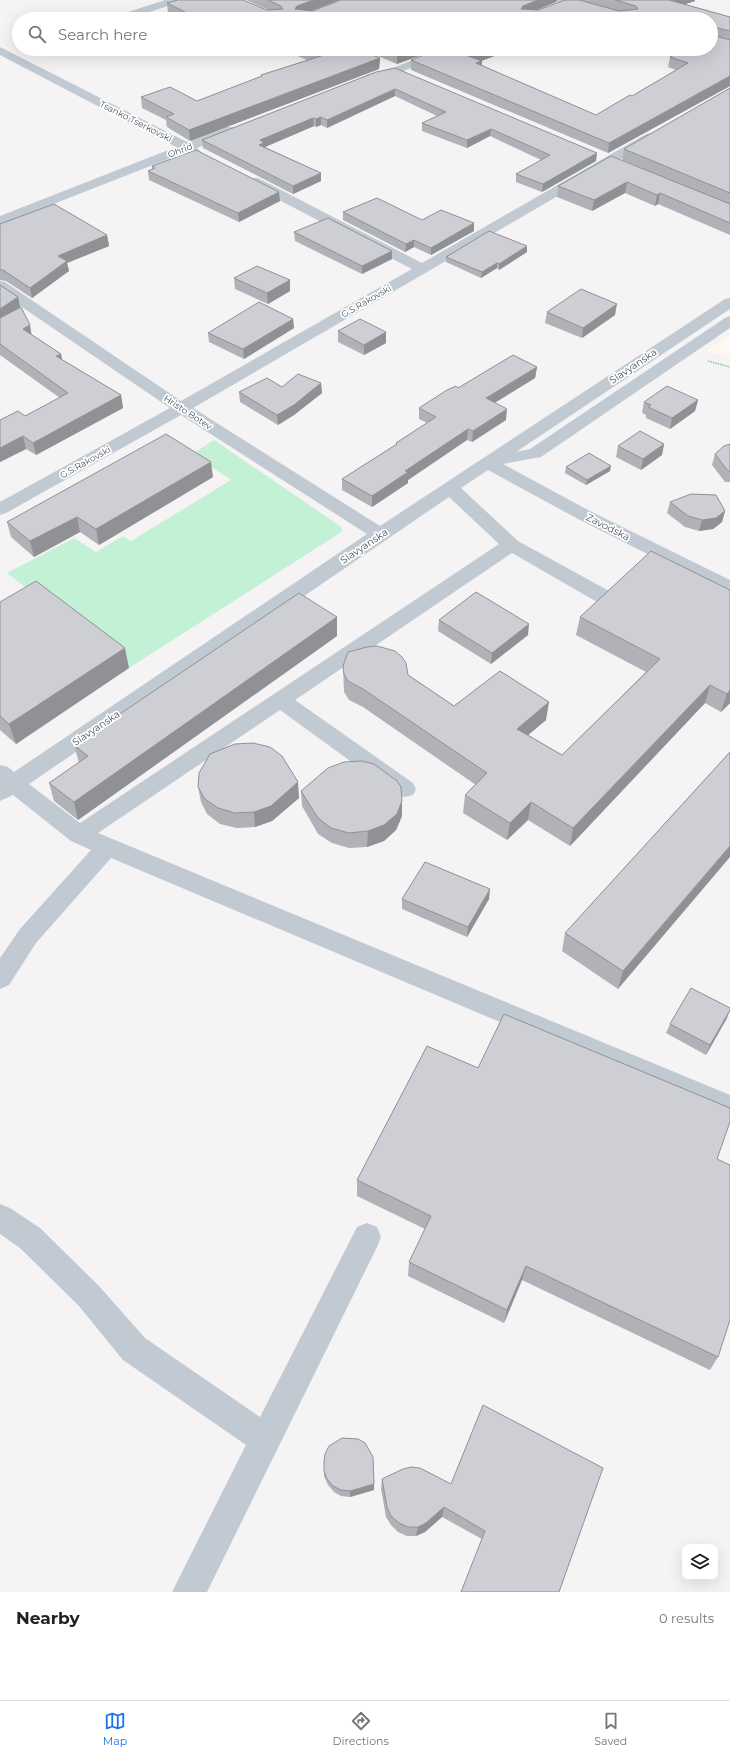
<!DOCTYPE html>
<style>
:root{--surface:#fff;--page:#f2f2f2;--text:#222;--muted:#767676;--line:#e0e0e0;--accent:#1a73e8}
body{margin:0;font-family:Montserrat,sans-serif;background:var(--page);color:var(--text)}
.controls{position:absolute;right:12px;bottom:12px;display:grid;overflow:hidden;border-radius:8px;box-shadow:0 4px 16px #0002}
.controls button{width:36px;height:36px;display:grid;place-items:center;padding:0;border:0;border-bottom:1px solid var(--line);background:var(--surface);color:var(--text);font:20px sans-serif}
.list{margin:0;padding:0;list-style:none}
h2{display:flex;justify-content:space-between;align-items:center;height:52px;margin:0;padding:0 16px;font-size:17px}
h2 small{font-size:13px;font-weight:400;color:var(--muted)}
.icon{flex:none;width:22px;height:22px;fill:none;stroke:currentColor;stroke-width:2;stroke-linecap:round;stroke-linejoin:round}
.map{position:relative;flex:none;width:730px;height:1592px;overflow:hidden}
.search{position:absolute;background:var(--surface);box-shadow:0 4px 16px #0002;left:12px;right:12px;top:12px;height:44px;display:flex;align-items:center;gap:10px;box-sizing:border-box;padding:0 14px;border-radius:22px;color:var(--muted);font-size:15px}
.sheet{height:108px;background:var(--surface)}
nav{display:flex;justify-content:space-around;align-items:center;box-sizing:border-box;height:56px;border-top:1px solid var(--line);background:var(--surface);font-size:11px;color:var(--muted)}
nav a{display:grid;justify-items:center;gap:2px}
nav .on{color:var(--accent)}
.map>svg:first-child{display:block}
.commercial{fill:#fdf9ef}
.green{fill:#c3f1d5}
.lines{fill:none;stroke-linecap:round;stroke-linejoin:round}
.path{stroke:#7ad0a6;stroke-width:1.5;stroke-dasharray:1.5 1;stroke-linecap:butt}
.minor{fill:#c1cad2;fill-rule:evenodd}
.wall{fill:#b0b2b7}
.shaded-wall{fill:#909195}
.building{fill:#cdcfd5;stroke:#909195}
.labels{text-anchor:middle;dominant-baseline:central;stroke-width:3.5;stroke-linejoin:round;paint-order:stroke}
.far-street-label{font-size:9px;fill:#4a5661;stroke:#fff}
.street-label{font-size:10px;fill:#4a5661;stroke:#fff}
</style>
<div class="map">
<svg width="730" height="1592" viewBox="0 0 730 1592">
<rect width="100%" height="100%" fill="#f5f3f3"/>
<path class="commercial" d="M730,335V357L706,351Z"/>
<path class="green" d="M214,440L340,526L343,531L129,668L7,573L74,538L96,552L123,536L131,541L231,480L192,454Z"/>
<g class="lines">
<path class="path" d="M708,361L730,367"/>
<g class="minor">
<path d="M165,0H181L180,2L128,19H112L113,17Z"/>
<path d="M556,0H573L634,17L635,19H618L557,2Z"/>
<path d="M0,47L187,142L226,127H234L236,130L234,133L197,148L200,151L199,154L194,155L186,152L0,225V216L176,147L0,55Z"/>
<path d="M441,49H457L455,51L401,72L370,81L366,79L364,77L366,75L393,68Z"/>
<path d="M650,133L654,134L656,137L654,140L193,408L380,526L725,299L730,298V309L516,452L530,449L725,318L730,316V328L541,457L503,464L590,511L730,580V594L723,592L578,519L488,470L461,488L518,541L611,592L614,597L611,602L604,603L597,602L512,553L295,700L413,783L416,789L413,795L405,797L397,795L280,710L98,833L730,1095V1119L111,858L36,943L9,985L0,989V958L20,929L91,850L71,841L13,795L0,801V765L8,767L14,772L367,534L181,415L6,513L0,515V502L170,408L0,292V281L5,282L181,401L412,269L248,184L246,181L248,178H258L422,263L646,134ZM449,497L499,544L80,823L29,784Z"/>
<path d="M0,1204L10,1208L40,1228L99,1286L145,1338L260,1417L357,1227L367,1223L377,1227L381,1237L377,1247L207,1592H172L246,1445L123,1360L79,1306L20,1248L0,1234Z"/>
</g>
</g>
<g class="wall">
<path d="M246,0H340L311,10L312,11L341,0H557L556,2L536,10H538L581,0H695V1L684,4L730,17V86L608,153L411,70V60L482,61L481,66L596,115L632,96L676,70L668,67L670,57L682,51L675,49H711V19H180L168,13L167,3L269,10Z"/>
<path d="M281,49H358L380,58L379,69L190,141L167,127L166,120L142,108L141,97L197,101L261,77V75L307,60Z"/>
<path d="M361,49H437L397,64Z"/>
<path d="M376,72L596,161L542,192L516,182V174L541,160L490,136L467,148L422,131V123L437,116L395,96L327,128L321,125L316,127L314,126L265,147L321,173V181L293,194L203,148L202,140Z"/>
<path d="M730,88V235L658,204L655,206L625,193L592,211L557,197L558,186L667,179L622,160L624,149Z"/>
<path d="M152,166L280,201L239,222L149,180L148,171L152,169Z"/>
<path d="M343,212L422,220L474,223V231L431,255L414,247L405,252L343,220Z"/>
<path d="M0,224L107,235L109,246L67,263L69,271L32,298L6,281L0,280Z"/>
<path d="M294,232L392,259L362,274L295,241Z"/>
<path d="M527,252L499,270L497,268L481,278L446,262V257Z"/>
<path d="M234,278L290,280V291L268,304L235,289Z"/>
<path d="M0,285L18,297L20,307L18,309L32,335L61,354L62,360L121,395L123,408L36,455L26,449L0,462L25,416L60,398L0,355Z"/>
<path d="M547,312L615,315L582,338L545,323Z"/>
<path d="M293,319L294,328L244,359L209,342L208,333Z"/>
<path d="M338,331L386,332V343L364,355L338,342Z"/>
<path d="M537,367L535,378L495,402L506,420L472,442L467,440L408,480V483L372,507L342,490V479L396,445V443L427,423L419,419V408L458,388Z"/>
<path d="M321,383L322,393L294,415L278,425L240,402L239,392L282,387Z"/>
<path d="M698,400L695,411L670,429L646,418V415L642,413L644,402Z"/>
<path d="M664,444L662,455L641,470L616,457L618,446Z"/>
<path d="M730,444V482H725L712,465L715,454Z"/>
<path d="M566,467L610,471L586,485L565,473Z"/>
<path d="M213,477L99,545L80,532L34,557L11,537L7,522Z"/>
<path d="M670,502L725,511L722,522L713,529L699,531L685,527L667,513Z"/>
<path d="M730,590V703L721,712L705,703L570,846L528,820L507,840L463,813L465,795L476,785L363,707L349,700L344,692L343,666L408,675L454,706L546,720L528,735L562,755L646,672L576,635L580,617Z"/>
<path d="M0,602L129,668L16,744L0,730Z"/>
<path d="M337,617V636L78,820L54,801L49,783L79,763L74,745Z"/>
<path d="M439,620L528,635L491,664L438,631Z"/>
<path d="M730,752L618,989L562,951L565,933Z"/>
<path d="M198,787L299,798L272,821L255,827L237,828L220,824L207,814L201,802Z"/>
<path d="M301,791L402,816L396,830L384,841L367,847L349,848L332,843L318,834L302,806Z"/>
<path d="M402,899H489L467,937L402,909Z"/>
<path d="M727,1018L706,1055L666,1033L670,1024Z"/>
<path d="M478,1068L717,1159L718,1357L710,1370L522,1280L504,1323L408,1276L409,1262L425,1229L357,1196V1180Z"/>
<path d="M603,1468L482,1539L442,1517L425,1532L416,1536H407L398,1532L391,1525L386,1517L381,1489L382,1479L451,1484Z"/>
<path d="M324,1471L374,1490L350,1497L341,1496L334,1492L328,1485L324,1476Z"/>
</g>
<g class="shaded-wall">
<path d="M313,0H340L297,16L295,9L297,6Z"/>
<path d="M538,0H557L556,2L522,16L521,9L523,6Z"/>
<path d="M669,0H695V1L668,10Z"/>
<path d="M411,49H437L397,64V54Z"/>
<path d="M486,49H513L468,66V56Z"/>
<path d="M380,58L379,69L190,141L189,130Z"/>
<path d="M482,61L481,71L476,63Z"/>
<path d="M730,76V86L608,153L609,143Z"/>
<path d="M395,89V96L327,128V120Z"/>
<path d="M321,117V125L316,127V119Z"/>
<path d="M313,118L314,126L265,147V150L260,152V140Z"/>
<path d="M491,129L490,136L467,148V140Z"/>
<path d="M597,153L596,161L542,192L543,184Z"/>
<path d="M321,173V181L293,194V186Z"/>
<path d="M627,182L625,193L592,211L594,200Z"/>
<path d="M279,192L280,201L239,222L238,213Z"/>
<path d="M660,193L658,204L655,206L657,195Z"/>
<path d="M474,223V231L431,255V248Z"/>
<path d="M107,235L109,246L67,263L69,271L32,298L30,288L58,256Z"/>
<path d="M414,240V247L405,252L406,244Z"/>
<path d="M527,246V252L499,270V264Z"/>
<path d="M392,251V259L362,274V266Z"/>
<path d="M497,263V268L481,278L482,272Z"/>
<path d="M290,280V291L268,304L267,293Z"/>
<path d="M18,297L20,307L0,322V309Z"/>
<path d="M617,304L615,315L582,338L583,328Z"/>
<path d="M293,319L294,328L244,359L243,349Z"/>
<path d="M30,325L32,337L23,329Z"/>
<path d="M386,332V343L364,355V345Z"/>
<path d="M61,354L63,366L56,356Z"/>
<path d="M537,367L535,378L485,409L486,398Z"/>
<path d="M321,383L322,393L294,415L278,425L277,415Z"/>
<path d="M121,395L123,408L36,455L33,443Z"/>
<path d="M698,400L695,411L670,429L672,418Z"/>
<path d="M507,409L506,420L472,442L473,431Z"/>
<path d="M468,429L467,440L408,480V483L372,507V496L405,471Z"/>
<path d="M23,436L26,449L0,462V448Z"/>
<path d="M664,444L662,455L641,470L643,459Z"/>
<path d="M211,462L213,477L99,545L96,529Z"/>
<path d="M611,466L610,471L586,485L587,480Z"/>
<path d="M725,511L722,522L713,529L699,531L702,520Z"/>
<path d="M77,517L80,532L34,557L30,541Z"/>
<path d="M337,617V636L78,820L74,802Z"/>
<path d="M529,624L528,635L491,664L492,653Z"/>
<path d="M125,648L129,668L16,744L9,724Z"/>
<path d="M710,685L705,703L570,846L573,828Z"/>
<path d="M730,690V703L721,712L727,694Z"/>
<path d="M549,702L546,720L514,747L517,729Z"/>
<path d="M298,782L299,798L272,821L255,827L254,812Z"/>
<path d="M402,801V816L396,830L384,841L367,847L368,831Z"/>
<path d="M531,802L528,820L507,840L510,823Z"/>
<path d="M730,846V857L618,989L623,971Z"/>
<path d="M490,889L489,899L467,937L468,927Z"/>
<path d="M730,1010L727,1018L706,1055L710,1045Z"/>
<path d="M526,1266L522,1280L504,1323L507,1310Z"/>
<path d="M374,1484V1490L350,1497V1491Z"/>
<path d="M444,1507L442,1517L425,1532L416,1536L418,1527Z"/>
</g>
<g class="building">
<path d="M178,0H243L267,10L283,9L281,6L268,0H313L297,6L295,9L312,11L341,0H538L523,6L521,9L538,10L565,0H579L619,11L638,9L636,6L615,0H670H669L730,17V31L713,27L711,28L712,35L730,40V76L609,143L411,60L439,49H486L468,56L482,61L476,63L596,115L630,95L632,96L688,63L670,57L687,49H711V19H587L581,17L576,19H199L167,3Z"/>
<path d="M305,49H358L380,58L189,130L166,117L174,114L141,97L170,87L197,101L262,76L261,75L321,56Z"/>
<path d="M385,49H411L397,54Z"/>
<path d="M395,68L597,153L543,184L516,174L550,155L491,129L467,140L422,123L446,112L395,89L327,120L321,117L316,119L313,118L260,140L264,143L259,145L321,173L293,186L202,140L376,72Z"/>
<path d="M730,88V193L624,149Z"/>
<path d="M196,150L279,192L238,213L148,171L155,168L152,166Z"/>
<path d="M611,156L730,204V223L660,193L657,195L627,182L594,200L558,186Z"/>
<path d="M377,198L422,220L441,210L474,223L431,248L414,240L406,244L343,212Z"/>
<path d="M54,204L107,235L58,256L67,261L30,288L3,270H0V224Z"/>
<path d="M328,218L392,251L362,266L294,232Z"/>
<path d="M489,231L527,246L499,264L497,263L482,272L446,257Z"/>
<path d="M257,266L290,280L267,293L234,278Z"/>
<path d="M0,285L18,297L0,309Z"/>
<path d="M581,289L617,304L583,328L547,312Z"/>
<path d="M259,302L293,319L243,349L208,333Z"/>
<path d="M21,307L30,325L23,329L61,354L56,356L121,395L33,443L23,436L0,448V420L18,411L25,416L68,393L0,344V318Z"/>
<path d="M360,319L386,332L364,345L338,331Z"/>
<path d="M513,355L537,367L486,398L507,409L473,431L468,429L405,471L408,472L372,496L342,479L397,444L396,443L436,417L419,408L447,390L456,386L458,388Z"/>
<path d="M298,374L321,383L294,405L277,415L239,392L267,378L282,387Z"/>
<path d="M667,386L698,400L672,418L648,407L651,405L644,402Z"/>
<path d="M640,431L664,444L643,459L618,446Z"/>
<path d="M166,434L211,462L96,529L77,517L30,541L7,522Z"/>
<path d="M730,444V471H728L715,454L724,446Z"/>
<path d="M589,453L611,466L587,480L566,467Z"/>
<path d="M691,494L716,495L725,511L716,518L702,520L688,516L670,502Z"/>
<path d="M651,551L730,590V690L727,694L710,685L573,828L531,802L510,823L465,795L487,773L363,689L348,681L344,674L343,666L348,652L367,647L377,646L395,651L402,657L406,663L408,675L454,706L500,671L549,702L517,729L562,755L660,659L580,617Z"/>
<path d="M36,581L125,648L9,724L0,716V602Z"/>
<path d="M476,592L529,624L492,653L439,620Z"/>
<path d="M299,593L337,617L74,802L49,783L88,756L74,745Z"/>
<path d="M253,743L270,747L282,756L298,782L271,806L254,812L235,813L218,808L205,799L198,787L199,773L210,754L235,744Z"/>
<path d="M730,752V846L623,971L565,933Z"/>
<path d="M362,761L374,764L397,781L401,787L402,801L397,814L384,825L368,831L349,833L331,828L318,818L301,791L328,768L344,762Z"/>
<path d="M425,862L490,889L468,927L402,899Z"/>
<path d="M691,988L730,1008V1010L710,1045L670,1024Z"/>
<path d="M504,1014L730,1108V1122L717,1159L730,1165V1320L718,1357L526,1266L507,1310L409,1262L431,1216L357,1180L427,1046L478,1068Z"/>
<path d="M483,1405L603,1468L559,1592H461L485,1531L444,1507L426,1523L418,1527H408L399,1523L391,1516L387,1507L382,1479L403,1469L411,1467L420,1468L451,1484Z"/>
<path d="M342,1438L358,1439L365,1443L373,1457L374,1484L350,1491L341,1490L333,1486L327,1479L324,1471V1462L325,1454L329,1446Z"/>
</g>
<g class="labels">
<g class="far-street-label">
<text transform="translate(136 121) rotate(27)">Tsanko Tserkovski</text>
<text transform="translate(180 150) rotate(-21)">Ohrid</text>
<text transform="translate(366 301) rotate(-30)">G.S.Rakovski</text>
<text transform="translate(188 412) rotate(33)">Hristo Botev</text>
<text transform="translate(85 462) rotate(-29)">G.S.Rakovski</text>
</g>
<g class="street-label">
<text transform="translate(633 366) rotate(-34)">Slavyanska</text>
<text transform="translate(608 527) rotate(27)">Zavodska</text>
<text transform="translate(364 546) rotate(-34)">Slavyanska</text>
<text transform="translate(96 728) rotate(-34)">Slavyanska</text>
</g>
</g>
</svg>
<div class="controls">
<button><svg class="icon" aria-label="layers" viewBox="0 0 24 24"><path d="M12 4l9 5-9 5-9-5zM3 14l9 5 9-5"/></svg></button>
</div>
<div class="search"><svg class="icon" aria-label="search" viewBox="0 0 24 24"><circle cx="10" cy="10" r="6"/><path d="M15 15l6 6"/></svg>Search here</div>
</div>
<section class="sheet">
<h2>Nearby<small>0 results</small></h2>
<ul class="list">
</ul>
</section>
<nav>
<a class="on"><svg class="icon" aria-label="map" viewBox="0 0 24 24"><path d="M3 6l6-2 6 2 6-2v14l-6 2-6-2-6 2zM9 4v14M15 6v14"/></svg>Map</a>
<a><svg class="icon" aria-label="directions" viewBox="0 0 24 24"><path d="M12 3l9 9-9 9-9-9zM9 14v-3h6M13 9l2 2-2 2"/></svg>Directions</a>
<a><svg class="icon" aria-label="saved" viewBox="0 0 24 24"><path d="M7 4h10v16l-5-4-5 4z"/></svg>Saved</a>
</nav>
